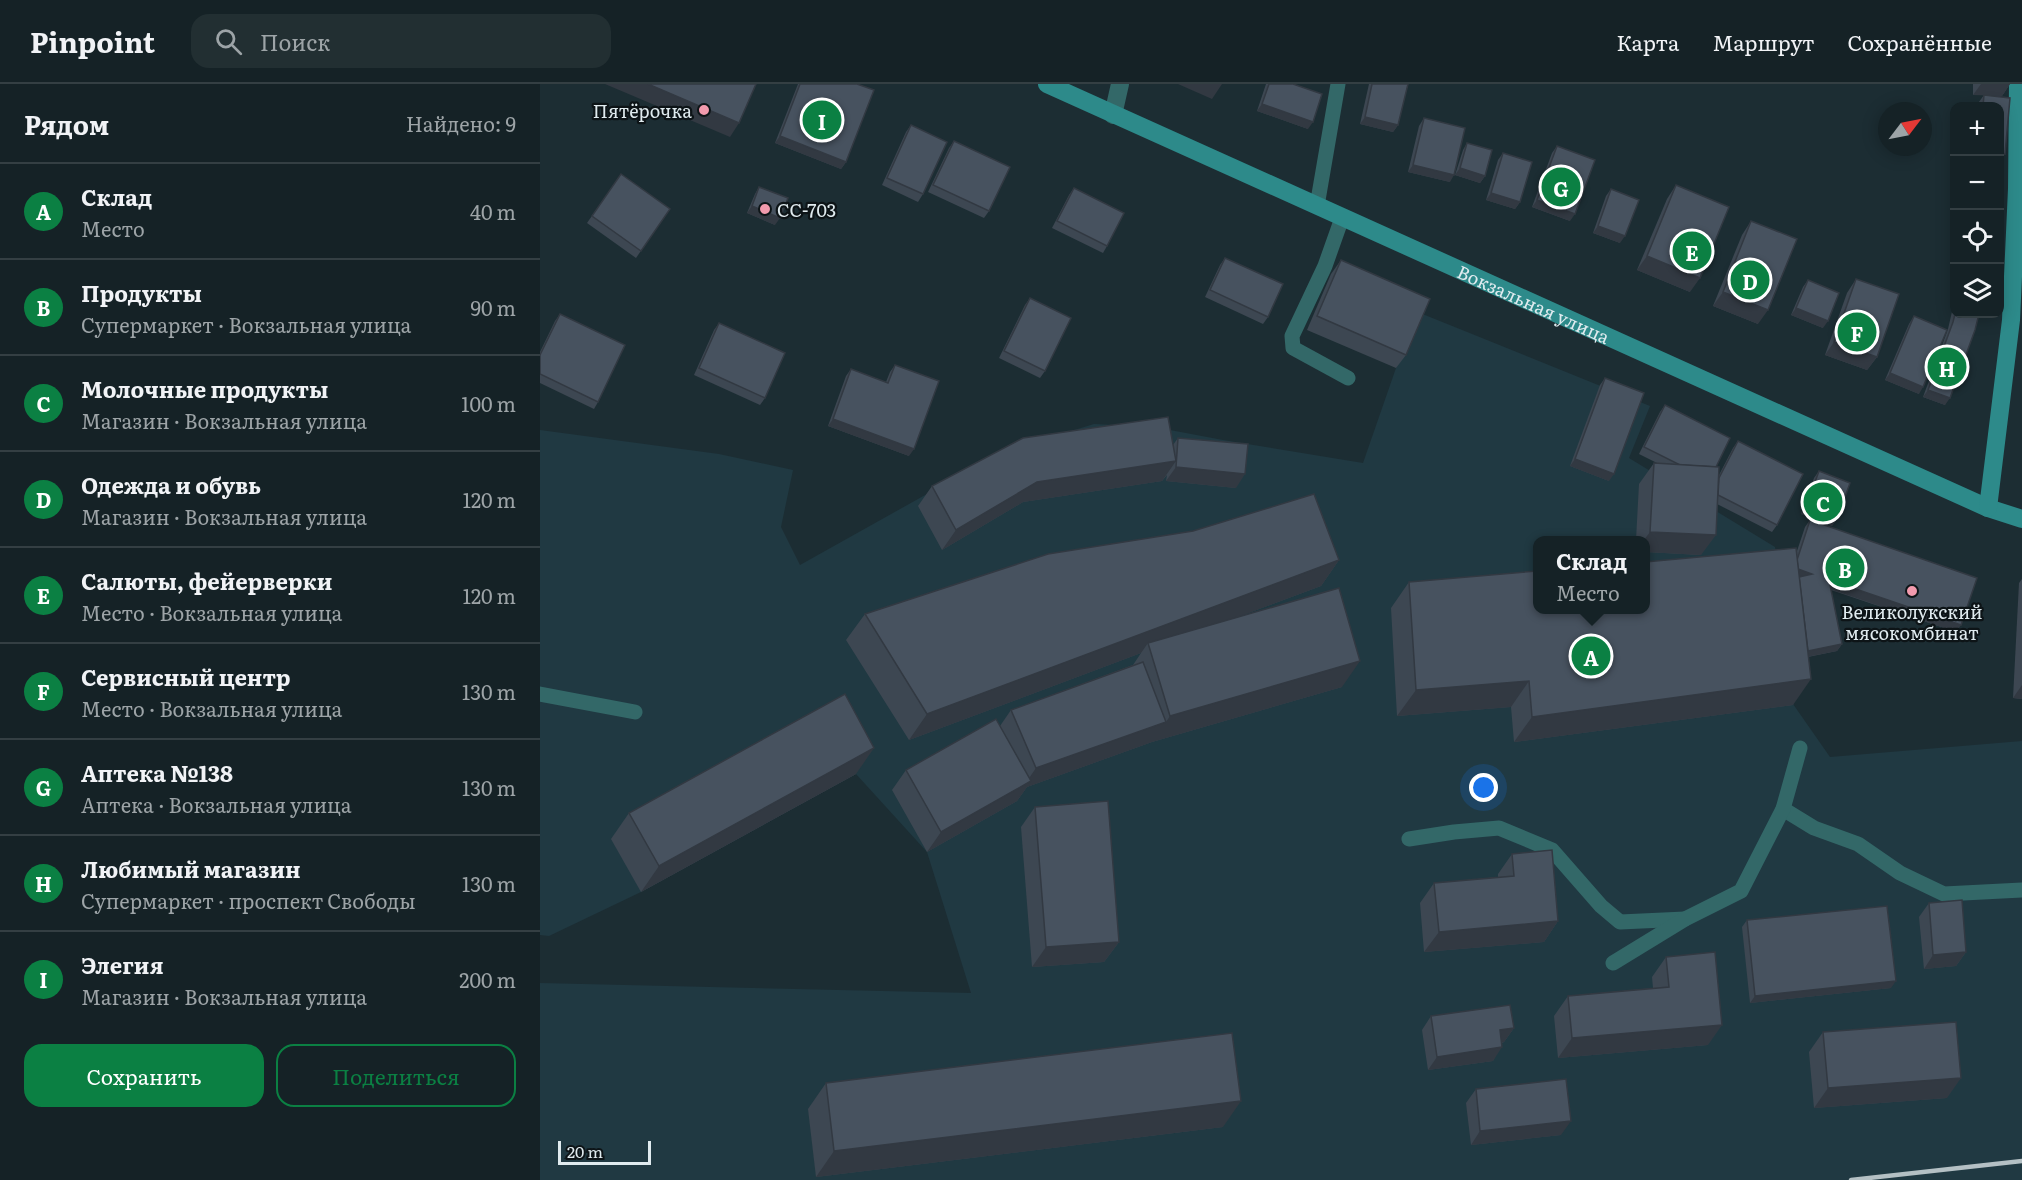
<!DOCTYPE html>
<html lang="ru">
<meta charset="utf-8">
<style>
:root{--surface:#152226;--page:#222f32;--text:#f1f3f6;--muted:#9da4a7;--line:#343f43;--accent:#0b8043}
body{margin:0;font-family:Literata,serif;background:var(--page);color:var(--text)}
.controls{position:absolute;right:18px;top:18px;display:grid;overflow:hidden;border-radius:12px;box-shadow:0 3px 15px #0003}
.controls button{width:54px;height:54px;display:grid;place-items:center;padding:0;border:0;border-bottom:2px solid var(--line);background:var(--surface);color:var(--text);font:30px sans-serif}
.compass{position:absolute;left:1338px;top:18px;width:54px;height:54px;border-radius:50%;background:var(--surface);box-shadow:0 3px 15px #0003;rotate:58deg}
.scale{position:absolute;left:18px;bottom:15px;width:93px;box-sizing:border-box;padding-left:6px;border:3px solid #e0ebef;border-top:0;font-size:16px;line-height:21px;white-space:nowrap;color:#e0ebef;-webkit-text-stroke:4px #0d1417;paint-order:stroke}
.you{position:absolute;left:944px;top:704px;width:21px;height:21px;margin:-15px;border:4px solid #fff;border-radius:50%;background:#1a73e8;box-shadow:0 0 0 9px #1a73e833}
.badge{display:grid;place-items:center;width:39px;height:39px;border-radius:50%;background:var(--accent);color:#fff;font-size:20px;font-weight:700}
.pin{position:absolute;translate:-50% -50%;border:3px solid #fff;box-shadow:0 2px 6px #0006}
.popup{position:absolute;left:993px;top:452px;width:117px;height:78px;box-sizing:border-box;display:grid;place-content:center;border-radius:12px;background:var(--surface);filter:drop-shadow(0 2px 4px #0005);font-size:20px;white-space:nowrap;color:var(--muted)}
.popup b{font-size:22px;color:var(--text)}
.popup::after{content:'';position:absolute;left:50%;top:100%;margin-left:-12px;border:12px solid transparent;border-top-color:var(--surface)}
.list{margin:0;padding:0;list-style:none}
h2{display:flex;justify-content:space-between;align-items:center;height:78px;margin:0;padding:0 24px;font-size:26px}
h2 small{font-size:20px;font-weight:400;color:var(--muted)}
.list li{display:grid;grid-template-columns:39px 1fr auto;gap:18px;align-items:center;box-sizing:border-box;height:96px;padding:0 24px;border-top:2px solid var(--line)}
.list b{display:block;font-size:22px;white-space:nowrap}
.list p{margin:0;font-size:20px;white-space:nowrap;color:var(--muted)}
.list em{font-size:20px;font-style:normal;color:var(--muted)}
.actions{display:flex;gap:12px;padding:18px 24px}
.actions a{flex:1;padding:14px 0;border:2px solid var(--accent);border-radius:18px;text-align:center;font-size:21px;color:var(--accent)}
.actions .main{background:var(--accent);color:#fff}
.icon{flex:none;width:33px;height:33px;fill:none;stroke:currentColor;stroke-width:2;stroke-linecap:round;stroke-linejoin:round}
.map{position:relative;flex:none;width:1482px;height:1096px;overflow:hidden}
header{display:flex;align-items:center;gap:36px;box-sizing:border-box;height:84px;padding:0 30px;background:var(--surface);border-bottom:2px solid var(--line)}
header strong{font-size:28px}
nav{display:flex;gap:33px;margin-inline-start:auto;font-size:21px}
.search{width:420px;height:54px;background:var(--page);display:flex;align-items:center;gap:15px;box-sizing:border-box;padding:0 21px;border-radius:18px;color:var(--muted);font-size:22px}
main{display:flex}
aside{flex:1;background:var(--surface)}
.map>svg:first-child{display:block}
.built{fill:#203942;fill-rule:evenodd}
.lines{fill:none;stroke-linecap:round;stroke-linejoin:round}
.lane{stroke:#336868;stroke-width:15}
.street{stroke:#336868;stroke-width:18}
.secondary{stroke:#2d8a8a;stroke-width:18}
.rail{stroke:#b4c0c4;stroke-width:4.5}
.wall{fill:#3d4752}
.shaded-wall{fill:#323942}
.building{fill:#47525f;stroke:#323942;stroke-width:1.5}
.poi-dot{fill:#f29aad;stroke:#0d1417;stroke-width:2}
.labels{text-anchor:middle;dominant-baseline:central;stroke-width:4.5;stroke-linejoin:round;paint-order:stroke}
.poi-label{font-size:18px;fill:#e0ebef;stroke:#0d1417;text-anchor:end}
.street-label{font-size:18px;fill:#e0ebef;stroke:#0d1417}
</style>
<header>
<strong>Pinpoint</strong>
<div class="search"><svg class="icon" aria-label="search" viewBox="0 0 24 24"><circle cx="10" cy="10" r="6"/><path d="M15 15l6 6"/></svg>Поиск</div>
<nav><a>Карта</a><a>Маршрут</a><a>Сохранённые</a></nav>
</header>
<main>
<aside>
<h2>Рядом<small>Найдено: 9</small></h2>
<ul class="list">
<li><span class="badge">A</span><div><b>Склад</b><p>Место</p></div><em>40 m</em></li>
<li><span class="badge">B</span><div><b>Продукты</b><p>Супермаркет · Вокзальная улица</p></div><em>90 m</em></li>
<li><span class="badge">C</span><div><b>Молочные продукты</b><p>Магазин · Вокзальная улица</p></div><em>100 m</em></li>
<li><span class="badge">D</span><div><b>Одежда и обувь</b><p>Магазин · Вокзальная улица</p></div><em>120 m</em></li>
<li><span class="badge">E</span><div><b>Салюты, фейерверки</b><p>Место · Вокзальная улица</p></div><em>120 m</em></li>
<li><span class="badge">F</span><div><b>Сервисный центр</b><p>Место · Вокзальная улица</p></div><em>130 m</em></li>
<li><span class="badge">G</span><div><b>Аптека №138</b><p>Аптека · Вокзальная улица</p></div><em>130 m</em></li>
<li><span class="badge">H</span><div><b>Любимый магазин</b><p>Супермаркет · проспект Свободы</p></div><em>130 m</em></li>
<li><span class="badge">I</span><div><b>Элегия</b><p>Магазин · Вокзальная улица</p></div><em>200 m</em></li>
</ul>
<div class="actions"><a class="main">Сохранить</a><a>Поделиться</a></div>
</aside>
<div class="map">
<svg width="1482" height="1096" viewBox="0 0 1482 1096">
<rect width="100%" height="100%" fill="#1c2d33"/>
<path class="built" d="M880,229L1110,322L1089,374L1235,463L1253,620L1290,673L1482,657V1096H0V899L431,909L387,768L316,690L101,808L9,852L0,851V346L179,370L253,386L241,443L260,481L462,368L554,340L614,343L683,356L823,379L856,284ZM997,456H1105V526H997Z"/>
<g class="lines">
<g class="lane">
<path d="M777,122L798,0"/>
<path d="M802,134L785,182L752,252L753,264L808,294"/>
<path d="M0,610L95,628"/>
<path d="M1243,725L1274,744L1318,760L1360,789L1404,810L1482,806"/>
<path d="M869,755L914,748L959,744L1012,766L1061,822L1080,838L1145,835"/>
<path d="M1073,879L1145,835L1201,807L1243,725L1260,664"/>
</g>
<path class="street" d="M573,31L580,0"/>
<g class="secondary">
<path id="s1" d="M507,0L1448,424L1482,435"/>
<path d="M1448,424L1471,236L1477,105L1478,0"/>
</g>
<path class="rail" d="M1311,1096L1482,1077"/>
</g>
<g class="wall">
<path d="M258,0H317L306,78L301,85L235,59Z"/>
<path d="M726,0H753L768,45L717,27Z"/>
<path d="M829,0H868L858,41L853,48L820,40Z"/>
<path d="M1433,0H1470L1462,12L1446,11L1460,22H1436L1444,11H1433Z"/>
<path d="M884,34L910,98L868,88L879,42Z"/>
<path d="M371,41L383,110L378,118L342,101L366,48Z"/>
<path d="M414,57L449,127L444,134L388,108L409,64Z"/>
<path d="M927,59L945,92L940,99L915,91L923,66Z"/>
<path d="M1017,62L1030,137L992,123L1012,69Z"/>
<path d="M963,69L980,118L975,125L946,116L958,76Z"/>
<path d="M81,90L130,125L96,174L47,139Z"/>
<path d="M1136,101L1150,208L1097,186L1127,115Z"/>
<path d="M219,103L235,141L207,129L215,110Z"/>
<path d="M534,104L567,162L563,169L512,144L529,111Z"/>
<path d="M1071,105L1080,159L1053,149L1066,112Z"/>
<path d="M1211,137L1218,240L1173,222L1202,151Z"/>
<path d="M685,174L728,233L723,240L665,213L680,181Z"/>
<path d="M801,176L866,271L856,284L767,246L791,190Z"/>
<path d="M1316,195L1337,273L1327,286L1285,271L1307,209Z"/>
<path d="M1268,196L1283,244L1251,231L1263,203Z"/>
<path d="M490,214L505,287L500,294L459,274L485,221Z"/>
<path d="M1414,219V230H1439L1405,321L1383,313L1408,245Z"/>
<path d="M20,230L58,318L54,325L0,299V268L15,237Z"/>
<path d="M1374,232L1379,310L1345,296L1369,240Z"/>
<path d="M179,239L225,314L220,321L154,291L174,246Z"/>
<path d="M355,281L369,372L288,342L306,292L311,285L346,298L350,288Z"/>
<path d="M1065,294L1069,397L1030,382L1060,301Z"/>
<path d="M1125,321L1176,383L1179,391L1193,364L1198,357L1237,441L1232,448L1177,420L1161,471L1105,468V456H1096L1099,400L1114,379L1119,380L1099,370L1120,328Z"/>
<path d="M638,354L696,404L626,397L627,391L622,397L483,418L402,466L378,422L392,402L633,361Z"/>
<path d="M1279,387L1297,435L1292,442L1261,430L1274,394Z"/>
<path d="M1270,436L1416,548L1291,506L1302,560L1297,567L1268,573L1253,621L974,658L971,623L857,632L851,524L869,498L1256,470L1265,443Z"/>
<path d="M799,476L781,502L700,532L802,603L612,658L487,703L477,717L387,768L352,706L366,686L460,642L471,626L593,581L601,569L369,656L306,556L325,530Z"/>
<path d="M1482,495V615L1473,614L1479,499Z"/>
<path d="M316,690L101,808L71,755L89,729Z"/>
<path d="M495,723L579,858L564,878L492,883L481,743Z"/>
<path d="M972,770L1018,837L1004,858L884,868L880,819L894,799L958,793V790Z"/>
<path d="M1389,819L1426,868L1416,882L1384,885L1379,833Z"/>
<path d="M1207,836L1351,904L1210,919L1202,843Z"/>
<path d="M1126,873L1168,961L1018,974L1014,932L1028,912L1113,904L1112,893Z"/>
<path d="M891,932L974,944L964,958L962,959L953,977L888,986L882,946Z"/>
<path d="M1283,948L1407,1014L1274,1024L1269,968Z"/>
<path d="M286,999L683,1043L276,1093L268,1025Z"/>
<path d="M936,1005L1021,1051L931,1061L926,1019Z"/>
</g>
<g class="shaded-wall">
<path d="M65,0H108L199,39L190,53Z"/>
<path d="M638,0H682L672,15Z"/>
<path d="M1441,0H1470L1462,12L1433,11Z"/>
<path d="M722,20L773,38L768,45L717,27Z"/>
<path d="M825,33L858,41L853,48L820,40Z"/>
<path d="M240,52L306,78L301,85L235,59Z"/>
<path d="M1460,69L1465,70L1460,78Z"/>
<path d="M873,81L914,91L910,98L868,88Z"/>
<path d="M920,84L945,92L940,99L915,91Z"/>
<path d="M951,109L980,118L975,125L946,116Z"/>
<path d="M997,116L1035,130L1030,137L992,123Z"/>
<path d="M212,122L240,134L235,141L207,129Z"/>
<path d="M1058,142L1085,152L1080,159L1053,149Z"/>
<path d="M1107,172L1160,194L1150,208L1097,186Z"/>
<path d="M1183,208L1228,226L1218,240L1173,222Z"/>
<path d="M1256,224L1288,237L1283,244L1251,231Z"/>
<path d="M1294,258L1337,273L1327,286L1285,271Z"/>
<path d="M1350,289L1383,303L1379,310L1345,296Z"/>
<path d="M1388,306L1410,314L1405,321L1383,313Z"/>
<path d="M293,335L374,365L369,372L288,342Z"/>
<path d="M1035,375L1074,390L1069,397L1030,382Z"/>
<path d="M636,377L622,397L483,418L402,466L416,446L497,398Z"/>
<path d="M636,383L705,390L696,404L626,397Z"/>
<path d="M1266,423L1297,435L1292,442L1261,430Z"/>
<path d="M1110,448L1176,451L1161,471L1105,468V456H1104Z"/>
<path d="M799,476L781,502L610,566L608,559L601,569L369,656L387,630Z"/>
<path d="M1254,484L1272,490L1267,497L1249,491Z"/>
<path d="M1289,496L1421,541L1416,548L1284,503Z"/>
<path d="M1302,560L1297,567L1251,576L1256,569Z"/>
<path d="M820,577L802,603L612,658L487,703L477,717L387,768L401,748L485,700L496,684L626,638L630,632Z"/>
<path d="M1271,595L1253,621L974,658L992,633Z"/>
<path d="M989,597L971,623L857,632L876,606Z"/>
<path d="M1482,601V615L1473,614Z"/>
<path d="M334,664L316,690L101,808L119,782Z"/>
<path d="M1018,837L1004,858L884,868L899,848Z"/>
<path d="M579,858L564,878L492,883L506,863Z"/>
<path d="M1426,868L1416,882L1384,885L1393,871Z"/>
<path d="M1356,897L1351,904L1210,919L1215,912Z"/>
<path d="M1182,941L1168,961L1018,974L1032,954Z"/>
<path d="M974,944L964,958L950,960L960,946Z"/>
<path d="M962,963L953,977L888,986L897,973Z"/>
<path d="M1421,994L1407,1014L1274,1024L1288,1004Z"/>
<path d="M701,1017L683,1043L276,1093L294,1067Z"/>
<path d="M1031,1037L1021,1051L931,1061L940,1047Z"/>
</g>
<g class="building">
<path d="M108,0H216L199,39Z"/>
<path d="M260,0H317L334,6L306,78L240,52Z"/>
<path d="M729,0H753L782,10L773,38L722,20Z"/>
<path d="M832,0H868L858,41L825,33Z"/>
<path d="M1444,11L1470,14L1465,70L1460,69V22H1443Z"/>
<path d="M884,34L925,44L914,91L873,81Z"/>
<path d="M371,41L407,58L383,110L347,94Z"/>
<path d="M414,57L470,83L449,127L393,101Z"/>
<path d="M927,59L952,66L945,92L920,84Z"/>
<path d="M1017,62L1055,76L1035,130L997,116Z"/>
<path d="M963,69L992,78L980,118L951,109Z"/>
<path d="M81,90L130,125L101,167L52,132Z"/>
<path d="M1136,101L1189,123L1160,194L1107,172Z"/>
<path d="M219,103L248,114L240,134L212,122Z"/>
<path d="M534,104L584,129L567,162L517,137Z"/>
<path d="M1071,105L1099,116L1085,152L1058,142Z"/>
<path d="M1211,137L1257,155L1228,226L1183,208Z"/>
<path d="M685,174L743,200L728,233L670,206Z"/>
<path d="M801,176L890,215L866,271L777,232Z"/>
<path d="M1316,195L1359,210L1337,273L1294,258Z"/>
<path d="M1268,196L1299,209L1288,237L1256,224Z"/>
<path d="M490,214L531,234L505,287L464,267Z"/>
<path d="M20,230L85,261L58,318L0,290V271Z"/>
<path d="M1415,230H1439L1435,246L1410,314L1388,306L1413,238Z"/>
<path d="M1374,232L1407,246L1383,303L1350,289Z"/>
<path d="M179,239L245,269L225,314L159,284Z"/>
<path d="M355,281L399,297L374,365L293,335L311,285L348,299Z"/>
<path d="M1065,294L1104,309L1074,390L1035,375Z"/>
<path d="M1125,321L1190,354L1176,383L1140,381L1104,363Z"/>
<path d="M628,333L636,377L497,398L416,446L392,402L483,354Z"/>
<path d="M638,354L708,360L705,390L636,383Z"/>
<path d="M1198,357L1263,390L1237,441L1178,411L1179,394Z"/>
<path d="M1114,379L1179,383L1176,451L1110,448Z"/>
<path d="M1279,387L1310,399L1297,435L1266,423Z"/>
<path d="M774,410L799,476L387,630L325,530L508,470L653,447Z"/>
<path d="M1270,436L1437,494L1421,541L1289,496L1302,560L1268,567L1259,493L1272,490L1258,485L1257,476Z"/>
<path d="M1256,464L1271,595L992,633L989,597L876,606L869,498L997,487V525H1105V478Z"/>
<path d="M799,504L820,577L630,632L608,559Z"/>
<path d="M603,578L626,638L496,684L471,626Z"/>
<path d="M305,610L334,664L119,782L89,729Z"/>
<path d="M456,635L491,697L401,748L366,686Z"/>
<path d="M568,717L579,858L506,863L495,723Z"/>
<path d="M1012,766L1018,837L899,848L894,799L974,792L972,770Z"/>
<path d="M1422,816L1426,868L1393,871L1389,819Z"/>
<path d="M1347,822L1356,897L1215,912L1207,836Z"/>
<path d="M1175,868L1182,941L1032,954L1028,912L1129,903L1126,873Z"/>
<path d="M970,921L974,944L960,946L962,963L897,973L891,932Z"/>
<path d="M1416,938L1421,994L1288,1004L1283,948Z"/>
<path d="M692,949L701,1017L294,1067L286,999Z"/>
<path d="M1026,995L1031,1037L940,1047L936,1005Z"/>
</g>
<g class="poi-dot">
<circle cx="164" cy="26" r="6"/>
<circle cx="225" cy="125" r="6"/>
<circle cx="1372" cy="507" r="6"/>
</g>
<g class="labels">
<g class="poi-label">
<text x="152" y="26">Пятёрочка</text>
<text x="237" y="125" text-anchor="start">СС-703</text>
<text x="1372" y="527" text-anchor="middle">Великолукский<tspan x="1372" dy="21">мясокомбинат</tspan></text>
</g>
<g class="street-label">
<text stroke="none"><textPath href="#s1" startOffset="534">Вокзальная улица</textPath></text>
</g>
</g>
</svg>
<div class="controls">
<button>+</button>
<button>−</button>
<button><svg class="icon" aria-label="locate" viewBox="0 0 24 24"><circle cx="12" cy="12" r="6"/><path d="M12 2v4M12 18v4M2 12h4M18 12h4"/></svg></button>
<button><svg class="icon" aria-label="layers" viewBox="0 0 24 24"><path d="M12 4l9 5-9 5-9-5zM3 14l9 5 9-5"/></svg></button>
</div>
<svg class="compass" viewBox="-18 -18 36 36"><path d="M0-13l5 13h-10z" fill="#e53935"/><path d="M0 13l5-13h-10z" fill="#9da4a7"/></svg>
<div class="scale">20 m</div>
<div class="you"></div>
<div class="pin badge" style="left:1051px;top:572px">A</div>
<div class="popup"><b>Склад</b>Место</div>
<div class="pin badge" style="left:1305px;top:484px">B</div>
<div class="pin badge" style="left:1283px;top:418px">C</div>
<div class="pin badge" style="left:1210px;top:196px">D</div>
<div class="pin badge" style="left:1152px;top:167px">E</div>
<div class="pin badge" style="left:1317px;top:248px">F</div>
<div class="pin badge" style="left:1021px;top:103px">G</div>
<div class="pin badge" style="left:1407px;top:283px">H</div>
<div class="pin badge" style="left:282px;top:36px">I</div>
</div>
</main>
